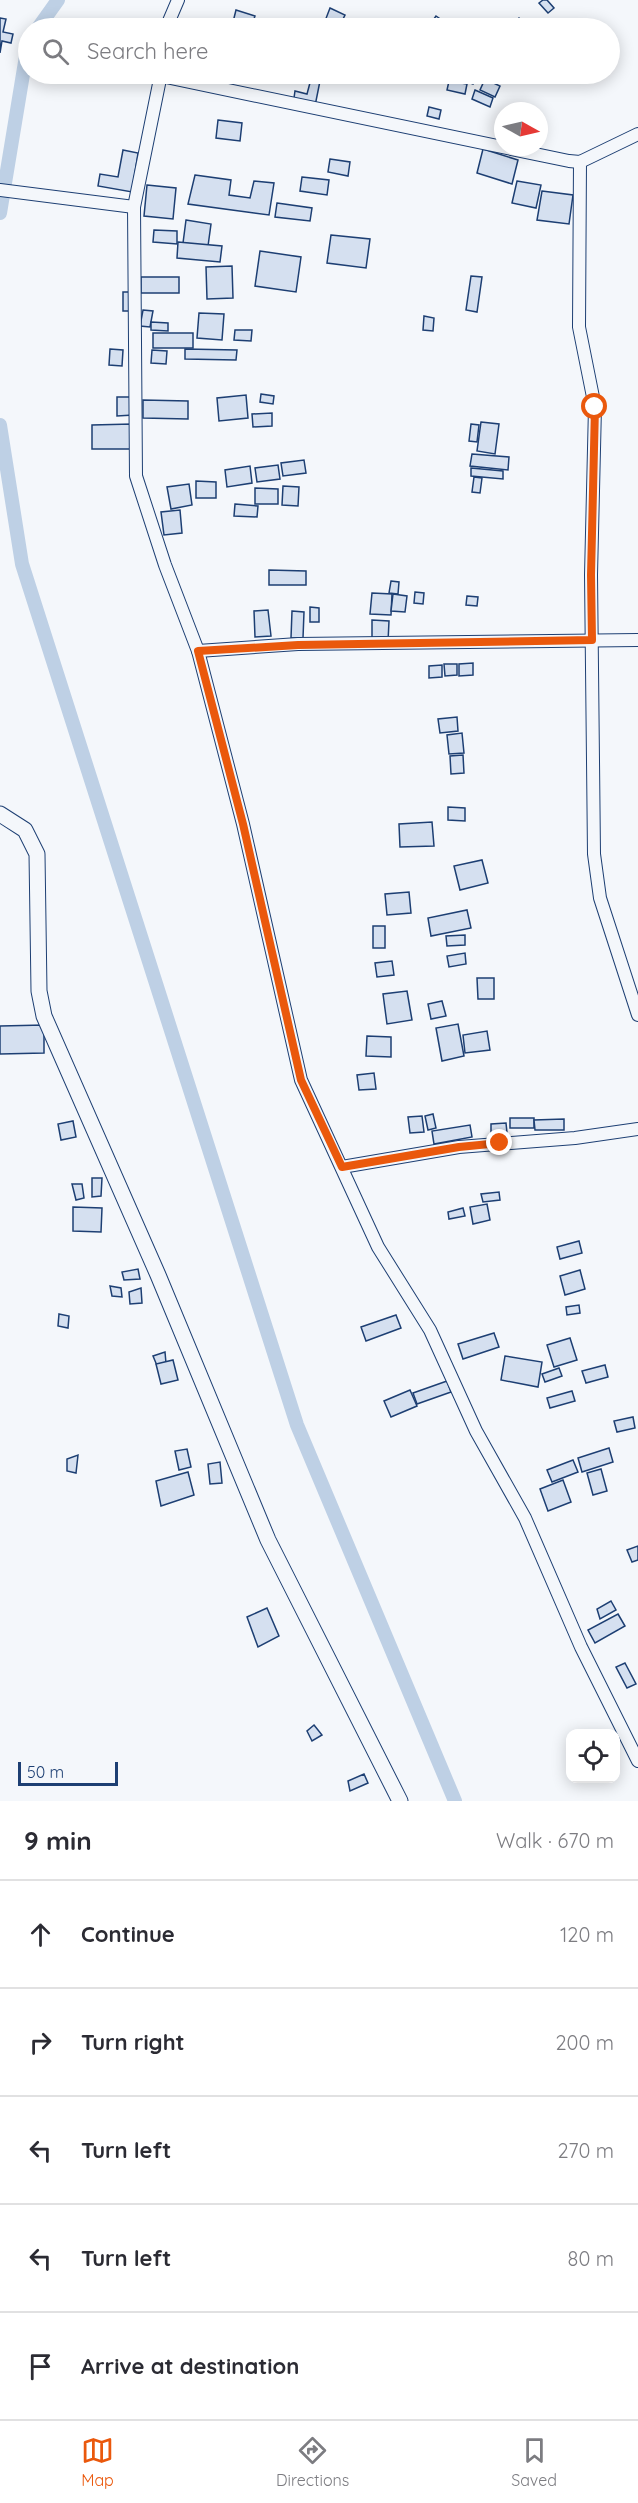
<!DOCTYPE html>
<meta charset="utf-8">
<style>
:root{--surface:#fff;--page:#f2f2f3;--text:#2b2b33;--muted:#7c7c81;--line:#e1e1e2;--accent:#ea580c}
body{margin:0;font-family:Quicksand,sans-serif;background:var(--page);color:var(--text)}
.controls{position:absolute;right:18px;bottom:18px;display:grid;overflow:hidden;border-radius:12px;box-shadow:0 3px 15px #0003}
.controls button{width:54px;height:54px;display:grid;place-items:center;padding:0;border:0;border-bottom:2px solid var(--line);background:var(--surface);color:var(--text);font:30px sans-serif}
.compass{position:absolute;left:494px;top:102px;width:54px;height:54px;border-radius:50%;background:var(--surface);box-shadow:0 3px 15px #0003;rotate:98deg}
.scale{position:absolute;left:18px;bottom:15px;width:100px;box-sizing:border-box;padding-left:6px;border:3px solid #1d3f73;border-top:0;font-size:16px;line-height:21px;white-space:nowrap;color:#1d3f73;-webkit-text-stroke:4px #f4f7fb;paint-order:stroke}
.stop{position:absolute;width:18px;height:18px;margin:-14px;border:4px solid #ea580c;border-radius:50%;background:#fff}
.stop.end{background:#ea580c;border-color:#fff;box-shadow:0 2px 6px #0008}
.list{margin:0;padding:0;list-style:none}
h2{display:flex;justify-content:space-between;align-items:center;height:78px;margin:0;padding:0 24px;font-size:26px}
h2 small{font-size:20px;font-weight:400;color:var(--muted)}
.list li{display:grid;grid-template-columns:39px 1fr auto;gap:18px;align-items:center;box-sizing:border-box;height:108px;padding:0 24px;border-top:2px solid var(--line)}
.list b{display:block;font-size:22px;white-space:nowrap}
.list em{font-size:20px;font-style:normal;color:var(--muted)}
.icon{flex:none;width:33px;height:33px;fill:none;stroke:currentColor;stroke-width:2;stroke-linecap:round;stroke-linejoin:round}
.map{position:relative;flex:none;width:638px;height:1801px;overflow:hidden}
.search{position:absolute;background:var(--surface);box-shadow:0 3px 15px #0003;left:18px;right:18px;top:18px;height:66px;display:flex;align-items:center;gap:15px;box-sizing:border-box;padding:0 21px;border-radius:33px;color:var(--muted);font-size:22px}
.sheet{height:618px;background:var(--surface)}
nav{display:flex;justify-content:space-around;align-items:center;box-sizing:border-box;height:84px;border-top:2px solid var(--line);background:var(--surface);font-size:16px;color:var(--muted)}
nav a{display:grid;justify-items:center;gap:3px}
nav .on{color:var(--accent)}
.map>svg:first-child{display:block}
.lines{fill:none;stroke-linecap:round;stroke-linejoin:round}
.canal{stroke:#bed0e5;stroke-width:14}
.building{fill:#d5e0f0;stroke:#1d3f73;stroke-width:1.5}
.minor-casing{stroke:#1d3f73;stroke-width:14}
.tertiary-casing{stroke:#1d3f73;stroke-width:17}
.minor{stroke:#f4f7fb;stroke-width:12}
.tertiary{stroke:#f4f7fb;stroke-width:15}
.route{stroke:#ea580c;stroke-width:8}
</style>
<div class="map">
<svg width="638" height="1801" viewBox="0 0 638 1801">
<rect width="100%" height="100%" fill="#f4f7fb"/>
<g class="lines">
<g class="canal">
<path d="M38,28L58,0"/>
<path d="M0,213L28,44"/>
<path d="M0,425L22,564L297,1425L455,1801"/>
</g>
</g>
<g class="building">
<path d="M543,0H547L554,8L548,13L539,3Z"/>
<path d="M330,8L345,15L339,27L325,21Z"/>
<path d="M236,10L255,16L251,28L233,22Z"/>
<path d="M436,16L449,25L447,28H439L431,23Z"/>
<path d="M0,18L6,19L3,32L13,34L11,43L2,41L0,53Z"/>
<path d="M519,18L530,28H516L512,25Z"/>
<path d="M450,74H471L476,75L473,84L449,75Z"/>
<path d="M311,79L320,81L315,106L294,98L295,91L307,94Z"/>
<path d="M485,79L500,86L495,97L480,90Z"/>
<path d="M449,81L467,84L465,94L447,90Z"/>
<path d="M475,90L493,98L490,107L472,99Z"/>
<path d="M429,107L441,110L439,119L427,116Z"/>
<path d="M218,120L242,123L240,141L216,138Z"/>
<path d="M483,149L518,160L512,184L477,173Z"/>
<path d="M123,150L138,153L132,192L98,186L100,174L118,177Z"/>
<path d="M330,159L350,162L348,176L328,172Z"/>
<path d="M195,175L231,180L229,195L250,198L254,181L274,183L269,215L188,204Z"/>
<path d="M302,177L329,180L327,195L300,191Z"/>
<path d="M517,181L541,185L536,208L512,203Z"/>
<path d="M147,185L176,188L173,219L144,216Z"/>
<path d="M542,191L573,195L569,224L537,220Z"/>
<path d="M277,203L312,208L310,221L275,217Z"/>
<path d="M186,220L211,224L208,246L183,243Z"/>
<path d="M154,230L177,231V244L153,242Z"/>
<path d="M331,235L370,239L366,268L327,263Z"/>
<path d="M178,242L222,246L220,262L177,258Z"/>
<path d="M260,251L301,257L296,292L255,286Z"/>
<path d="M232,266L233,298L207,299L206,267Z"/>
<path d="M471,276L482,277L477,312L466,310Z"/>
<rect x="141" y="277" width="38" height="16"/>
<rect x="123" y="292" width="9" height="19"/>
<path d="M143,310L153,311L150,327L140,326Z"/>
<path d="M199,313L224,314L222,340L197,338Z"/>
<path d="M424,316L434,318L433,331L423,330Z"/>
<path d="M151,322L168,323V331L151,330Z"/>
<path d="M235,330H252L251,341L234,340Z"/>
<rect x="153" y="333" width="40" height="15"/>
<path d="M110,349L123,350L122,366L109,365Z"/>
<path d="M185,349L237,350L236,360L185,359Z"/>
<path d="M152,350L167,351L166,364L151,363Z"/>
<path d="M261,394L274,396L273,404L260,402Z"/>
<path d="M246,395L248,418L219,421L217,398Z"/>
<path d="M117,397H133V415L117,416Z"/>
<path d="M143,400L188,401V419L143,418Z"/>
<path d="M272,413V426L253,427L252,414Z"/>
<path d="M481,422L499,424L495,454L477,451Z"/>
<path d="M132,424V449H92V425Z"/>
<path d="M471,424L479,425L477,442L469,441Z"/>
<path d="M472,454L509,457L508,470L470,466Z"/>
<path d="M304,460L306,473L283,476L281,463Z"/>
<path d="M278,465L280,479L257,482L255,468Z"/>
<path d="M250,466L252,483L227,487L225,470Z"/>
<path d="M471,468L503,471V479L471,476Z"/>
<path d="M474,477L482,478L480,493L472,492Z"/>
<path d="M196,481L216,482V498H196Z"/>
<path d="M189,484L192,505L171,509L167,487Z"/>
<path d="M283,486L299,487L298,506L282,505Z"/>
<path d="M255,488L278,489V504H255Z"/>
<path d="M235,504L258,506L257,517L234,516Z"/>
<path d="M180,510L182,533L164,535L161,512Z"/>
<path d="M269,570L306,571V585H269Z"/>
<path d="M391,581L399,582L398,594L389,593Z"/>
<path d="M415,592L424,593L423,604L414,603Z"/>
<path d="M372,593L392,594L391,615L370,614Z"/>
<path d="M393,594L407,596L405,612L391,611Z"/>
<path d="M467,596L478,597L477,606L466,605Z"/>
<path d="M310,607L319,608V622H310Z"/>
<path d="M268,610L271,636L255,637L254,611Z"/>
<path d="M292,611L304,612L303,638H291Z"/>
<path d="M372,620L389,621L388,642L372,641Z"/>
<path d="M473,663V675L459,676V664Z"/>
<path d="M444,664H457V675L445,676Z"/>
<path d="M442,665V677L429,678V666Z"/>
<path d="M457,717L458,731L440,733L438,719Z"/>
<path d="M462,733L464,753L449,754L447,735Z"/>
<path d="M463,755L464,773L451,774L450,756Z"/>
<path d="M448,807L465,808V821L448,820Z"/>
<path d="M432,822L434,846L400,847L399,824Z"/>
<path d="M482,860L488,883L460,890L454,866Z"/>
<path d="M409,892L411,913L387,915L385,894Z"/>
<path d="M467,910L471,928L431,936L428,918Z"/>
<rect x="373" y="926" width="12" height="22"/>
<path d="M465,935V945L447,946L446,936Z"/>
<path d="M465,953L466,964L449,967L447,956Z"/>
<path d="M392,961L394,975L377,977L375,963Z"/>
<path d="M477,978H494V999H478Z"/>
<path d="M407,991L412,1020L387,1024L383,994Z"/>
<path d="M442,1001L446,1016L431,1019L428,1004Z"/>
<path d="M458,1024L464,1056L442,1061L436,1028Z"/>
<path d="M44,1025V1053L0,1054V1026Z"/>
<path d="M487,1031L490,1050L465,1053L463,1035Z"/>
<path d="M367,1036L391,1037V1057L366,1056Z"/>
<path d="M374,1073L376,1089L359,1090L357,1075Z"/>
<path d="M433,1114L436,1128L428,1130L425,1116Z"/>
<path d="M422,1116L424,1132L410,1133L408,1117Z"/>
<rect x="510" y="1118" width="24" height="10"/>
<path d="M564,1119V1130H535L534,1120Z"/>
<path d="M73,1121L76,1137L61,1140L58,1124Z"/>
<path d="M506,1123L507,1133H491V1124Z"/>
<path d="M470,1125L472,1137L434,1144L432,1131Z"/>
<path d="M92,1178H102L101,1196L92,1197Z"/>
<path d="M72,1184H82L84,1198L76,1200Z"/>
<path d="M499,1192L500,1200L483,1202L481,1194Z"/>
<path d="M487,1204L490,1220L473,1224L470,1207Z"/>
<path d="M73,1207L102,1208L101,1232L73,1231Z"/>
<path d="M463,1208L465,1216L449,1219L448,1212Z"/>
<path d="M579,1241L582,1253L560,1259L557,1247Z"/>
<path d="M138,1269L140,1279L124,1280L122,1272Z"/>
<path d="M580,1270L585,1289L565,1295L560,1276Z"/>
<path d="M110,1286L121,1288L122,1297L112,1296Z"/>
<path d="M141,1288L142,1303L130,1304L129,1292Z"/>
<path d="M579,1305L580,1313L567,1315L566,1307Z"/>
<path d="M59,1314L69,1316L68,1328L58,1326Z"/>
<path d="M396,1315L401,1328L366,1341L361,1327Z"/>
<path d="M494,1333L499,1347L463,1359L458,1344Z"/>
<path d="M570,1338L577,1360L554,1367L547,1345Z"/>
<path d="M165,1352L166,1363L158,1368L153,1356Z"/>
<path d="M505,1356L542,1362L538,1387L501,1380Z"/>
<path d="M173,1360L178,1380L161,1384L156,1364Z"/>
<path d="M605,1365L608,1377L586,1383L582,1371Z"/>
<path d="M559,1368L562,1376L545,1382L542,1374Z"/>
<path d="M447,1381L451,1392L417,1404L413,1393Z"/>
<path d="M410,1390L417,1406L391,1417L384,1401Z"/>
<path d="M572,1391L575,1401L550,1408L547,1398Z"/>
<path d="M633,1417L635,1428L617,1432L614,1421Z"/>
<path d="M609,1448L613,1462L582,1472L578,1458Z"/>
<path d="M187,1449L191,1467L179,1470L175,1451Z"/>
<path d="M78,1455L76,1473L67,1471V1459Z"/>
<path d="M573,1460L578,1472L552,1482L547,1470Z"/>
<path d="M220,1462L222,1483L210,1484L208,1464Z"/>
<path d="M601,1469L607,1491L593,1495L587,1473Z"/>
<path d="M188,1472L194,1495L161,1506L156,1481Z"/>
<path d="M563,1480L571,1502L548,1511L540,1489Z"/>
<path d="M638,1546V1560L632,1562L627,1550Z"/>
<path d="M611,1601L616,1610L600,1619L597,1609Z"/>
<path d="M267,1608L279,1636L258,1647L247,1617Z"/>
<path d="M618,1614L625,1626L595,1643L588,1630Z"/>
<path d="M625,1663L636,1684L627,1688L616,1667Z"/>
<path d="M314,1725L322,1735L312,1741L307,1731Z"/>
<path d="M364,1774L368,1783L350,1791L348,1781Z"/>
</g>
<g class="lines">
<g class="minor-casing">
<g id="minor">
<path d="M166,28L178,0"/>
<path d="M161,74L134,207L136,476L165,565L198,651L243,824L301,1080L378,1247L430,1330L476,1431L525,1518L581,1647L638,1761"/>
<path d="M161,76L569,161L580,162L638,134"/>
<path d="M580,162L579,327L595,407L591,575L594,854L600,898L638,1015"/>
<path d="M0,190L134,207"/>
<path d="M198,651L298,644L638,640"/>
<path d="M342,1167L459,1147L575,1138L638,1129"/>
</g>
</g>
<g class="tertiary-casing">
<path id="tertiary" d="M0,814L25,830L37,854L39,991L44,1016L158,1275L268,1540L400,1801"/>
</g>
<use href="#minor" class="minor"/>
<use href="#tertiary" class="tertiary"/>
</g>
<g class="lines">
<path class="route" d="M500,1143L459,1147L342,1167L301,1080L243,824L198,651L298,645L592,640L591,575L595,407"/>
</g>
</svg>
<div class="controls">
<button><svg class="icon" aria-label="locate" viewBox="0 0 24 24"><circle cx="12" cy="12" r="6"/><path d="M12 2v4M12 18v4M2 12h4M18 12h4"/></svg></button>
</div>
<svg class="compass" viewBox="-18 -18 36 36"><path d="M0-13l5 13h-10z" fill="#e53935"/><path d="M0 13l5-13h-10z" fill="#7c7c81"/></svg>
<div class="scale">50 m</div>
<div class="stop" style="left:595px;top:407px"></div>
<div class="stop end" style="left:500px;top:1143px"></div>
<div class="search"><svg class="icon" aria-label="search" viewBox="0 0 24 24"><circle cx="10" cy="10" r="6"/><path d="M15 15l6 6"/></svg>Search here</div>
</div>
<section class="sheet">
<h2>9 min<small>Walk · 670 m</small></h2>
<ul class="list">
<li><svg class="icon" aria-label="ahead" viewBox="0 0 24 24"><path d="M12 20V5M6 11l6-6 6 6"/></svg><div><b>Continue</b></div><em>120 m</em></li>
<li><svg class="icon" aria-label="right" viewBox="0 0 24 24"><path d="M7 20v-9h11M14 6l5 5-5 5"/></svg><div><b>Turn right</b></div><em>200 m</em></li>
<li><svg class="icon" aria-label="left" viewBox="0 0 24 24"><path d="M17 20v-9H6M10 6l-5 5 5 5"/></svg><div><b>Turn left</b></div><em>270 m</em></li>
<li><svg class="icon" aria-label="left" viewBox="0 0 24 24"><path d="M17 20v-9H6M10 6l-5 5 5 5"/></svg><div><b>Turn left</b></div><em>80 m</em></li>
<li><svg class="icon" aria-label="arrive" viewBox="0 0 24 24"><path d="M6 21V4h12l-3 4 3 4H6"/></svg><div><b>Arrive at destination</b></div></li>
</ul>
</section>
<nav>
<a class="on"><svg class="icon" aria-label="map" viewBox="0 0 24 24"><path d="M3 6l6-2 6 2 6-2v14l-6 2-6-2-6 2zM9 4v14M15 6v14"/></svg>Map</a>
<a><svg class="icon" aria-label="directions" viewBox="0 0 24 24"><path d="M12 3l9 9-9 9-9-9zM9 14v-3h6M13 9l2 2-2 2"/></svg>Directions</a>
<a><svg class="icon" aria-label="saved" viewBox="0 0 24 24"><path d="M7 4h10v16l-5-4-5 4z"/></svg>Saved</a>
</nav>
